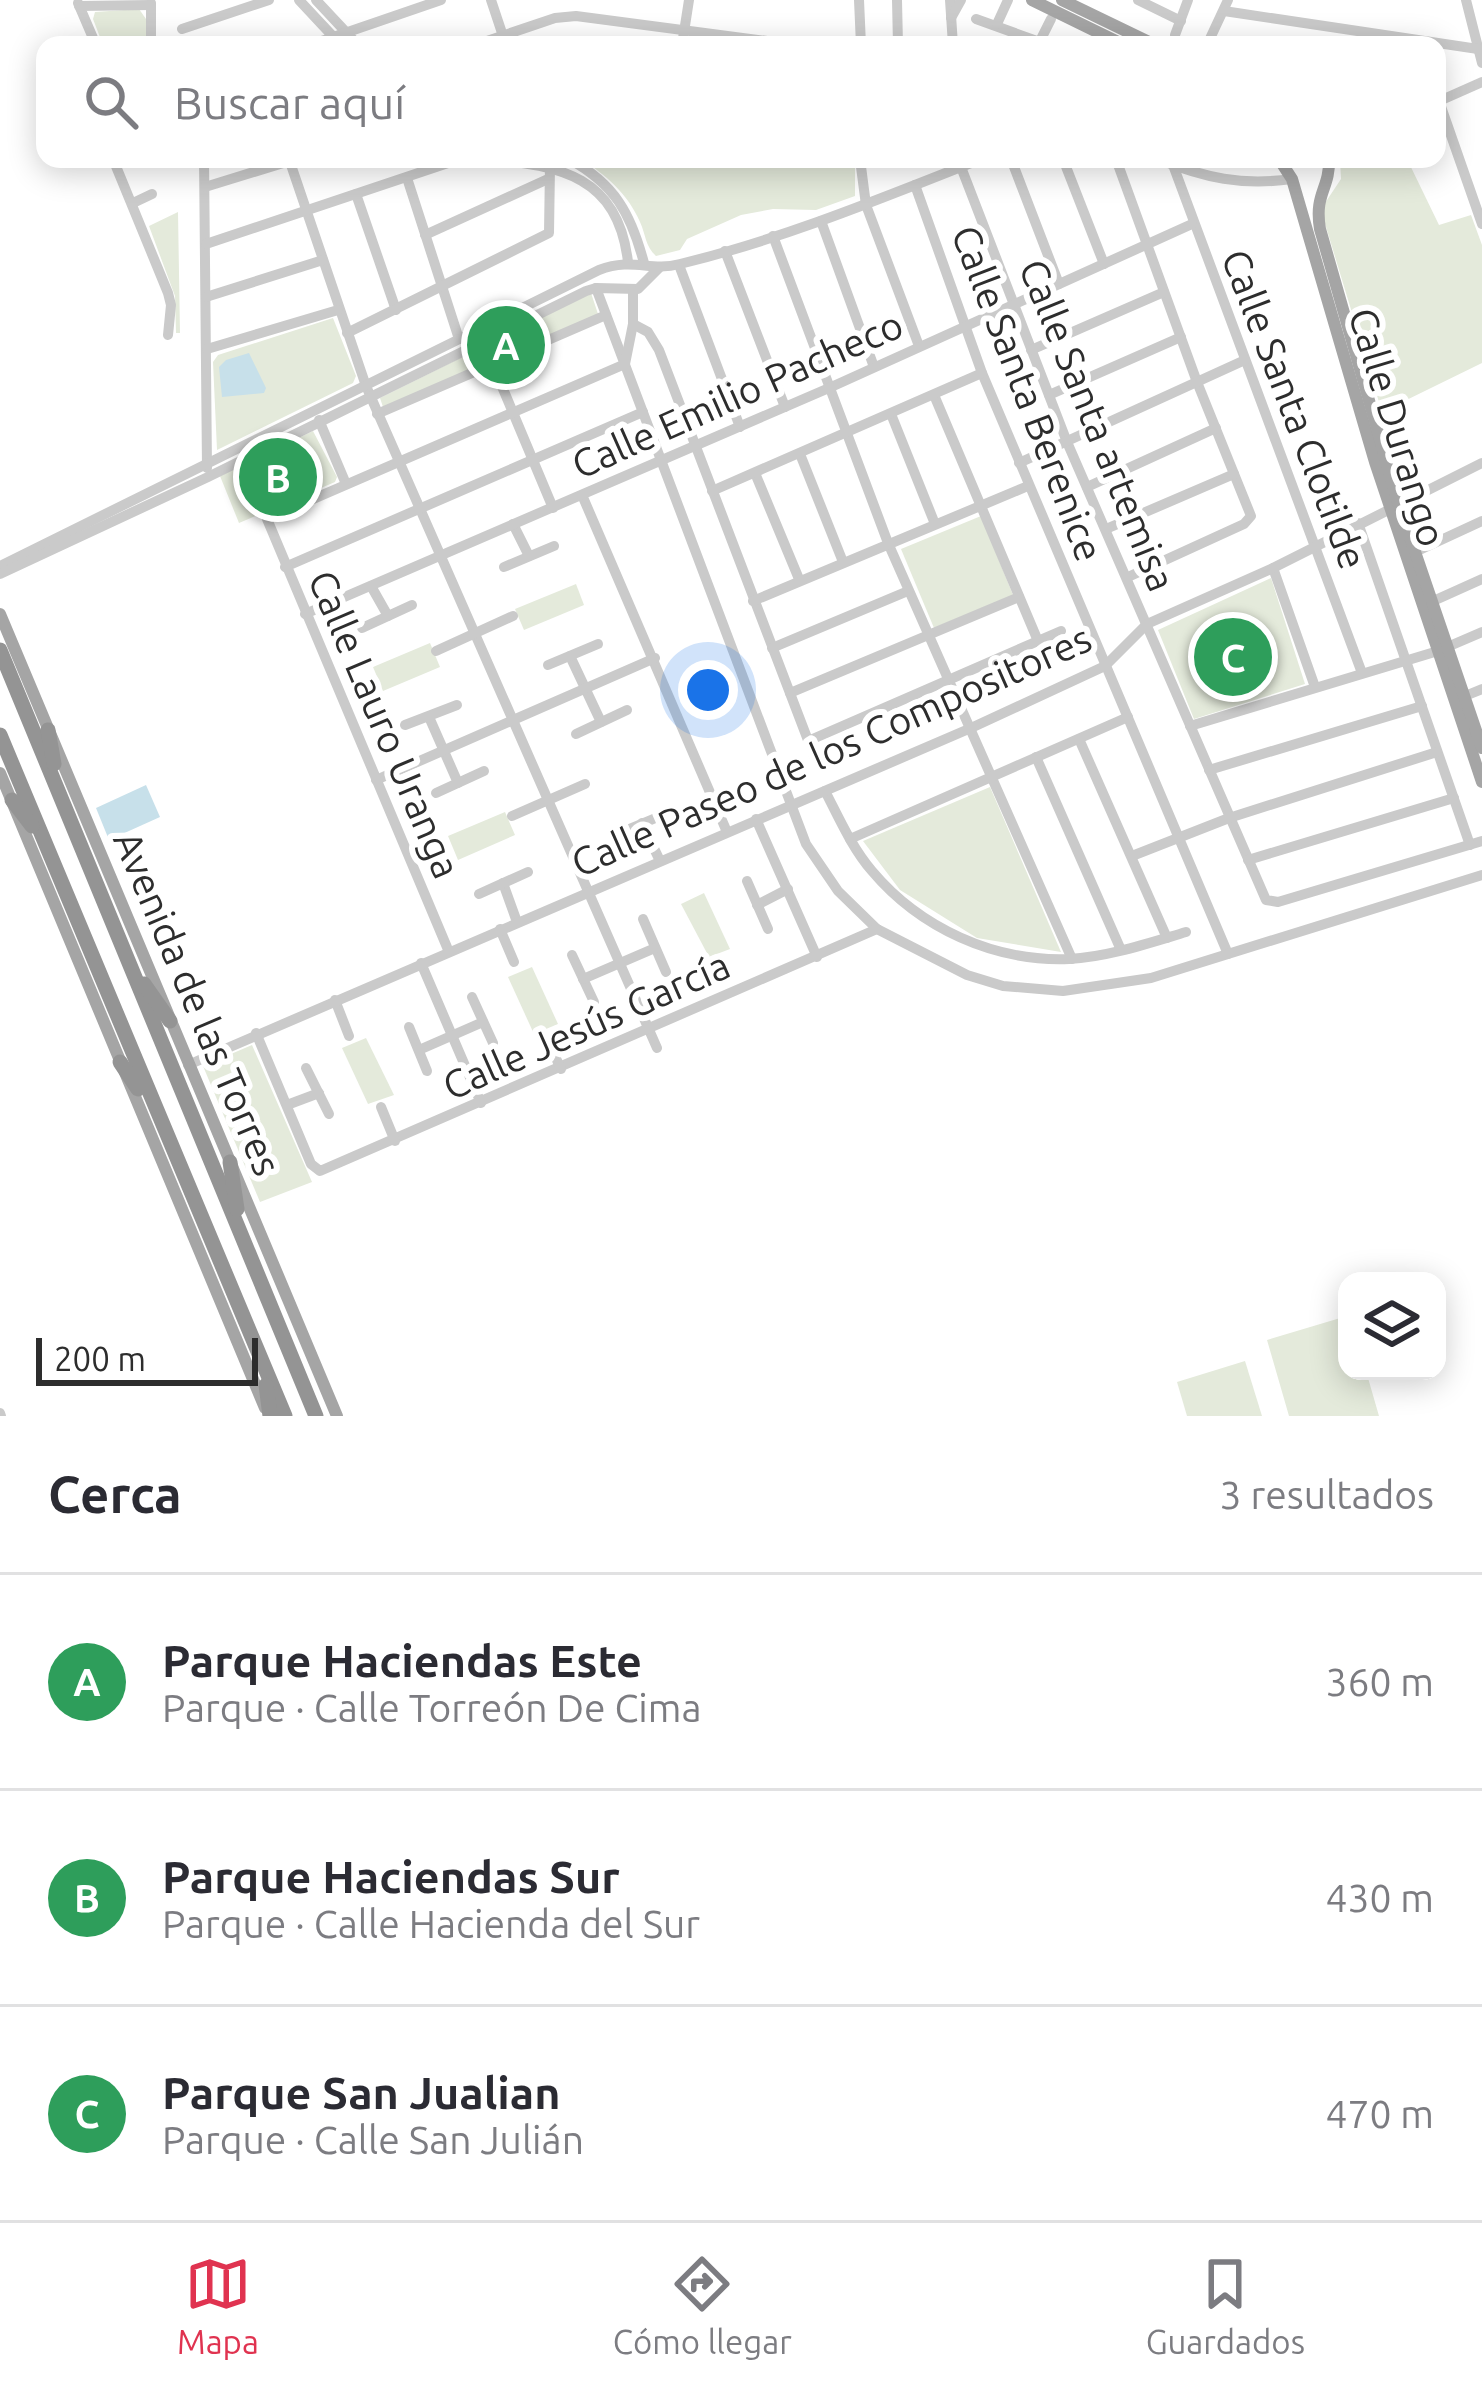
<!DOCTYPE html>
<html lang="es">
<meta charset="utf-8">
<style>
:root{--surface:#fff;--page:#f2f2f3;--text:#2b2b33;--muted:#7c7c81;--line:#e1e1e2;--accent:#e03350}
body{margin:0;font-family:Ubuntu,sans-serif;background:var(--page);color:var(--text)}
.controls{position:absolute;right:36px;bottom:36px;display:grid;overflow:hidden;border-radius:24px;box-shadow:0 6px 30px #0003}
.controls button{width:108px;height:108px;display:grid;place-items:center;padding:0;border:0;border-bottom:3px solid var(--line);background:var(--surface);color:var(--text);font:60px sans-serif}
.scale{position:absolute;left:36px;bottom:30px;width:222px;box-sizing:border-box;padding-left:12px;border:6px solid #2d2d2d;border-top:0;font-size:33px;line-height:42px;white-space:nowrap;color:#2d2d2d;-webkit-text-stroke:9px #fff;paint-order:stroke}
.you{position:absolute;left:708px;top:690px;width:42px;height:42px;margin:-30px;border:9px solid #fff;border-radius:50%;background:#1a73e8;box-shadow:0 0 0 18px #1a73e833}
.badge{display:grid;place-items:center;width:78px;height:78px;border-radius:50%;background:var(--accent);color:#fff;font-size:39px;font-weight:700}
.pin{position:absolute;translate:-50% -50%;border:6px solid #fff;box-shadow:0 3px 12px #0006}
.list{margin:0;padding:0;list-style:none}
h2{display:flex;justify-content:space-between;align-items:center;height:156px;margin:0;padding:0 48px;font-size:51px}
h2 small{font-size:39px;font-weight:400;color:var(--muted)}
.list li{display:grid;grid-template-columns:78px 1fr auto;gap:36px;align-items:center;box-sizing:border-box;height:216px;padding:0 48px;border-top:3px solid var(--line)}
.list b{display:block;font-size:45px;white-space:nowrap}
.list p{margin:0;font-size:39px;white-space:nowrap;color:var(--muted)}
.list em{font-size:39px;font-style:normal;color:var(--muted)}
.icon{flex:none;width:66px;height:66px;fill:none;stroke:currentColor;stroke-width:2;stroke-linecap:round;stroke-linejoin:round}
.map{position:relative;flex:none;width:1482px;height:1416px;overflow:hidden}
.search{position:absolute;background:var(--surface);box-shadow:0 6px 30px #0003;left:36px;right:36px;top:36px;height:132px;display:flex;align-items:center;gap:30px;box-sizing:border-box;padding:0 42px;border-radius:24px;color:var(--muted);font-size:45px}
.sheet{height:804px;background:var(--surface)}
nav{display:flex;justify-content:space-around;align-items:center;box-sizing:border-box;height:168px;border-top:3px solid var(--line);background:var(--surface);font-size:33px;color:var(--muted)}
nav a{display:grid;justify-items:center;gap:6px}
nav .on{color:var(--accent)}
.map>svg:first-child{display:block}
.green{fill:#e4eadb}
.water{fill:#c7e0ea}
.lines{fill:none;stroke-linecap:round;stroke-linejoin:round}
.minor{stroke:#cacaca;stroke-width:10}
.major{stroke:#a5a5a5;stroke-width:12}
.highway{stroke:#949494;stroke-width:15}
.labels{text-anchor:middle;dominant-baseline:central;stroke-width:12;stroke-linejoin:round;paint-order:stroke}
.street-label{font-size:39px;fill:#2d2d2d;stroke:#fff}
</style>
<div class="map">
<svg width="1482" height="1416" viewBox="0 0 1482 1416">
<rect width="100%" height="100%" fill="#fff"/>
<g class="green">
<path d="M139,9L146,19V45H103L93,19L95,12Z"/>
<path d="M581,159H855V196L816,210L773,209L741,215L687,239L680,250L656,256C645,246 646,235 640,222C628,194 606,175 581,159Z"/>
<path d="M1340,159H1407L1439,225L1471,215L1482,245V363L1382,412L1323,217V206L1341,179Z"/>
<path d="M178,212L180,333H176L175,296L149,226Z"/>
<path d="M591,293L598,314L383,407L380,398Z"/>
<path d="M333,318L356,376L353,383L217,450L213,362L218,355Z"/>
<path d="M313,431L337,477L335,482L239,523L220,476Z"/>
<path d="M981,516L1013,595L934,628L901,549Z"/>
<path d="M1271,578L1305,684L1194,719L1158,630Z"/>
<path d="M576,584L584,605L524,630L515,609Z"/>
<path d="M430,643L440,667L383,691L373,667Z"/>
<path d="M990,787L1061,952L977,938L900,890L863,841Z"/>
<path d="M505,812L515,835L458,860L448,836Z"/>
<path d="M704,893L730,949L709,957L681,904Z"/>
<path d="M532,967L558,1024L534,1034L508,977Z"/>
<path d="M366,1038L394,1095L368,1104L342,1048Z"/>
<path d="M252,1045L312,1182L260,1202L203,1066Z"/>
<path d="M1347,1316V1371H1366L1379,1416H1289L1267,1340Z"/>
<path d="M1245,1361L1262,1416H1187L1177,1382Z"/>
</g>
<g class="water">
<path d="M249,353L266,388L264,393L222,397L219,367L226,360Z"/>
<path d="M146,785L160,817L109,840L96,808Z"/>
</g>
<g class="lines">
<g class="minor">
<path d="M299,0L341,45"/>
<path d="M316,0L358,45"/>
<path d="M491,0L506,45"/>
<path d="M859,0L861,45"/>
<path d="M897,0L898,45"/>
<path d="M950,0L953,45"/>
<path d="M1138,0L1181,21"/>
<path d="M1466,0L1482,63"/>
<path d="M78,3L96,45"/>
<path d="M151,3V45"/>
<path d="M79,6L151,5"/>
<path d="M1224,11L1478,49"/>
<path d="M951,18L961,0"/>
<path d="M976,19L1048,45"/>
<path d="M997,24L1008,0"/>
<path d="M182,29L269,0"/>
<path d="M1175,35L1188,0"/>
<path d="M1040,41L1051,19"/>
<path d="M310,45L441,0"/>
<path d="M475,45L555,18L576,16L797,45"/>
<path d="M682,45L689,0"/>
<path d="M1207,45L1228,0"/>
<path d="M1439,101L1482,224"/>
<path d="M1437,102L1482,82"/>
<path d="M113,159L168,293L171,305L168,335"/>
<path d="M204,159L207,468"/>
<path d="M289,159L366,386L657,1048"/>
<path d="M488,159C561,166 618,176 628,262"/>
<path d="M569,159C615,184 631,214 644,263"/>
<path d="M860,159L866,205L919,346"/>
<path d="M1011,159L1059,284"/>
<path d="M1063,159L1104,264"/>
<path d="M1116,159L1197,382L1251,516L1244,524L1128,577"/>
<path d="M1158,159C1205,178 1242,186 1292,179"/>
<path d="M1173,165L1362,673"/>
<path d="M961,167L1067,442L1266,900L1278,902L1482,841"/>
<path d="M407,178L459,339"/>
<path d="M915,185L982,373L1228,954"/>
<path d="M205,187L293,160"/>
<path d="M356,194L396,310"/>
<path d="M133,203L152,194"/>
<path d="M821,221L874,367"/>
<path d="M425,235L548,179"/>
<path d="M773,236L888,543L1072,959"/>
<path d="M206,244L460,159"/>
<path d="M725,251L785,407"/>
<path d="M679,265L740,427"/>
<path d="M596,288L806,844L838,891L877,929L967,975L1003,986L1063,991L1151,978L1482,875"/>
<path d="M206,297L323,260"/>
<path d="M633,324L648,332L659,350L814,756"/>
<path d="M347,333L549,233L550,166"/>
<path d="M207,349L338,310"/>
<path d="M1031,350L1164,292"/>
<path d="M493,365L553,508"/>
<path d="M934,395L1038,641"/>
<path d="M1049,395L1181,337"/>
<path d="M377,414L606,315"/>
<path d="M891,414L935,524"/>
<path d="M319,420L346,484"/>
<path d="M800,454L843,562"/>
<path d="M1019,463L1245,360"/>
<path d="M755,473L799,579"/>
<path d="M1087,487L1216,428"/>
<path d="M712,491L982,373"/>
<path d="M582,495L727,832"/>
<path d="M1358,523L1470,845"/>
<path d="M513,524L529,556"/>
<path d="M1106,529L1234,474"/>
<path d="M1415,552L1482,521"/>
<path d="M0,566L599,270C634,257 649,272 680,264C783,239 882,198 981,159"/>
<path d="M285,567L643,412"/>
<path d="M504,567L554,546"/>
<path d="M1273,568L1315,687"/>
<path d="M0,574L208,477L586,291L596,288L638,289L659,268"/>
<path d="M371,586L388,616"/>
<path d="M753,601L1028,486"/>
<path d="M1431,602L1482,579"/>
<path d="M305,614L829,388L1192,224"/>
<path d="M362,628L412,605"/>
<path d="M772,648L908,591"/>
<path d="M436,651L513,616"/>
<path d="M570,656L601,722"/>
<path d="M548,665L598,644"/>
<path d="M790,693L1019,597"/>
<path d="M1465,696L1482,689"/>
<path d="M429,717L458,783"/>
<path d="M405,725L457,705"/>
<path d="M1190,726L1438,651L1482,632"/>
<path d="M576,734L627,710"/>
<path d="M1079,739L1167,938"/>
<path d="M808,741L1061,631"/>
<path d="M1036,757L1121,950"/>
<path d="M1209,770L1422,706"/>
<path d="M376,780L655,658"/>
<path d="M825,791C839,818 852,848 872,871C920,928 994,962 1069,959C1108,957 1149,943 1186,932"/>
<path d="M436,793L484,771"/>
<path d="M512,816L585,784"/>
<path d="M756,819L817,957"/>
<path d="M642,823L660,861"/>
<path d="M622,832L670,812"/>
<path d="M850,839L1128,717"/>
<path d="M1132,856L1229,818L1437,752"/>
<path d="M411,860L443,847"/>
<path d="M1248,860L1454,798"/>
<path d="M747,881L768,929"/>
<path d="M503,883L517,922"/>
<path d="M479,894L528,872"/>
<path d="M757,905L788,889"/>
<path d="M643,919L666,972"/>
<path d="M500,929L514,962"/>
<path d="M449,952L267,519L625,364L633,324V291"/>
<path d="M572,955L594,1002"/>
<path d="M421,963L481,1103"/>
<path d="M583,979L655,948"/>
<path d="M472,997L493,1043"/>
<path d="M335,1000L349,1036"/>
<path d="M409,1027L427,1071"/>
<path d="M256,1033L311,1164L320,1171L877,929"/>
<path d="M547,1039L561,1069"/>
<path d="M419,1050L483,1022"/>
<path d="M188,1065L971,728L1105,666L1147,624L1273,568L1482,463"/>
<path d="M306,1068L329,1114"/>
<path d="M287,1105L319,1093"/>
<path d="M381,1107L395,1141"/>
<path d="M0,1413L1,1416"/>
</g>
<g class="major">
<path d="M1032,0L1124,45"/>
<path d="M1062,0L1155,45"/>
<path d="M1279,159L1292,179L1375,462L1482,782"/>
<path d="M1329,159C1330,189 1314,193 1320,229L1398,502L1482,748"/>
<path d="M0,614L337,1416"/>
<path d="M0,773L265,1408"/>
</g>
<g class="highway">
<path d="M0,650L316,1416"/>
<path d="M48,730L54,764"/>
<path d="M0,735L285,1416"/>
<path d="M12,800L32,826"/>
<path d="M144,984L170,1021"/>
<path d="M120,1062L138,1089"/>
<path d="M230,1162L237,1209"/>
<path d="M266,1385L270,1416"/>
</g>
</g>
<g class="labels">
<g class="street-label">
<text transform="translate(1028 393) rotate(69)">Calle Santa Berenice</text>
<text transform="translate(737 394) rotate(-24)">Calle Emilio Pacheco</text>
<text transform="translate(1295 409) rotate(69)">Calle Santa Clotilde</text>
<text transform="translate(1098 425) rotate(68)">Calle Santa artemisa</text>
<text transform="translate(1398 427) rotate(73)">Calle Durango</text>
<text transform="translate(385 724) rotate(67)">Calle Lauro Uranga</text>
<text transform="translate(831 750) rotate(-24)">Calle Paseo de los Compositores</text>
<text transform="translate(198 1003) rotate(67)">Avenida de las Torres</text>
<text transform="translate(586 1025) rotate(-24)">Calle Jesús García</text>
</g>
</g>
</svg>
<div class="controls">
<button><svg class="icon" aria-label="layers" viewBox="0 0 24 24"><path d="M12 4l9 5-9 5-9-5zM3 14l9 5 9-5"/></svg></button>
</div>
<div class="scale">200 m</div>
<div class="you"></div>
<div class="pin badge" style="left:506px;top:345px;background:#2e9e5b">A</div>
<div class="pin badge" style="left:278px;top:477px;background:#2e9e5b">B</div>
<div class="pin badge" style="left:1233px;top:657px;background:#2e9e5b">C</div>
<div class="search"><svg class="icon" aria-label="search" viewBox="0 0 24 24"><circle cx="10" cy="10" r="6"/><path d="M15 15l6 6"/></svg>Buscar aquí</div>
</div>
<section class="sheet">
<h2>Cerca<small>3 resultados</small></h2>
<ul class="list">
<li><span class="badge" style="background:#2e9e5b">A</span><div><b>Parque Haciendas Este</b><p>Parque · Calle Torreón De Cima</p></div><em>360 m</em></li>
<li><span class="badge" style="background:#2e9e5b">B</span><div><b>Parque Haciendas Sur</b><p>Parque · Calle Hacienda del Sur</p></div><em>430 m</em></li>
<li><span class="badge" style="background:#2e9e5b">C</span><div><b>Parque San Jualian</b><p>Parque · Calle San Julián</p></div><em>470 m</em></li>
</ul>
</section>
<nav>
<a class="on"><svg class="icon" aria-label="map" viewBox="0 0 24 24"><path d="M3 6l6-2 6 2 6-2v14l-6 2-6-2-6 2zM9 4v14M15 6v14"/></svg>Mapa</a>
<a><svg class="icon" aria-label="directions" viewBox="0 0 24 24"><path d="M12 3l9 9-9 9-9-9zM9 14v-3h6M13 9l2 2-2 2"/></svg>Cómo llegar</a>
<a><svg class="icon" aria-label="saved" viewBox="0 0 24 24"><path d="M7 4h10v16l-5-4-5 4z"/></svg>Guardados</a>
</nav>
